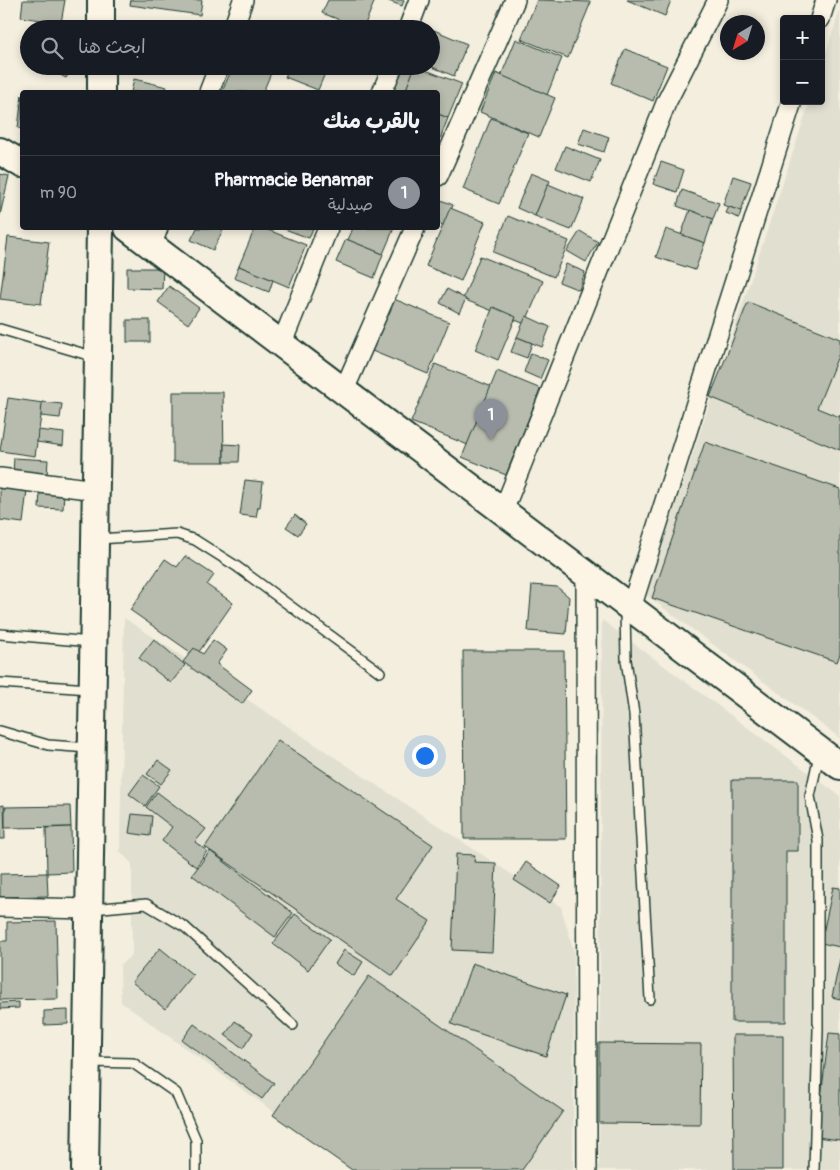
<!DOCTYPE html>
<html lang="ar">
<meta charset="utf-8">
<style>
:root{--surface:#171b24;--page:#20242c;--text:#f1f3f6;--muted:#9ea1a6;--line:#363941;--accent:#8c9099}
body{margin:0;font-family:Pangolin,"Playpen Sans Arabic",sans-serif;background:var(--page);color:var(--text);direction:rtl}
.controls{position:absolute;right:15px;top:15px;display:grid;overflow:hidden;border-radius:5px;box-shadow:0 2px 8px #0003}
.controls button{width:45px;height:45px;display:grid;place-items:center;padding:0;border:0;border-bottom:1px solid var(--line);background:var(--surface);color:var(--text);font:25px sans-serif}
.compass{position:absolute;left:720px;top:15px;width:45px;height:45px;border-radius:50%;background:var(--surface);box-shadow:0 2px 8px #0003;rotate:218deg}
.you{position:absolute;left:424px;top:755px;width:18px;height:18px;margin:-12px;border:4px solid #fff;border-radius:50%;background:#1a73e8;box-shadow:0 0 0 8px #1a73e833}
.badge{display:grid;place-items:center;width:32px;height:32px;border-radius:50%;background:var(--accent);color:#fff;font-size:16px;font-weight:700}
.pin{position:absolute;translate:-50% -41px;filter:drop-shadow(0 1px 2px #0008)}
.pin::after{content:'';position:absolute;top:26px;width:18px;height:15px;background:inherit;clip-path:polygon(0 0,100% 0,50% 100%)}
.list{margin:0;padding:0;list-style:none}
h2{display:flex;justify-content:space-between;align-items:center;height:65px;margin:0;padding:0 20px;font-size:21px}
h2 small{font-size:16px;font-weight:400;color:var(--muted)}
.list li{display:grid;grid-template-columns:32px 1fr auto;gap:15px;align-items:center;box-sizing:border-box;height:75px;padding:0 20px;border-top:1px solid var(--line)}
.list b{display:block;font-size:19px;white-space:nowrap}
.list p{margin:0;font-size:16px;white-space:nowrap;color:var(--muted)}
.list em{font-size:16px;font-style:normal;color:var(--muted)}
.icon{flex:none;width:28px;height:28px;fill:none;stroke:currentColor;stroke-width:2;stroke-linecap:round;stroke-linejoin:round}
.map{position:relative;flex:none;width:840px;height:1170px;overflow:hidden;direction:ltr}
.search{position:absolute;background:var(--surface);box-shadow:0 2px 8px #0003;left:20px;top:20px;width:420px;height:55px;display:flex;align-items:center;gap:12px;box-sizing:border-box;padding:0 18px;border-radius:28px;color:var(--muted);font-size:19px}
.panel{position:absolute;background:var(--surface);box-shadow:0 2px 8px #0003;left:20px;top:90px;width:420px;height:140px;border-radius:5px;direction:rtl}
.map>svg:first-child{display:block}
.built{fill:#e1dfd0}
.building{fill:#b8bcae;stroke:#1f3d34}
.lines{fill:none;stroke-linecap:round;stroke-linejoin:round}
.lane-casing{stroke:#1f3d34;stroke-width:12}
.street-casing{stroke:#1f3d34;stroke-width:22}
.secondary-casing{stroke:#1f3d34;stroke-width:30}
.lane{stroke:#fcf5e5;stroke-width:9}
.street{stroke:#fcf5e5;stroke-width:19}
.secondary{stroke:#fcf5e5;stroke-width:26}
</style>
<div class="map">
<svg width="840" height="1170" viewBox="0 0 840 1170">
<rect width="100%" height="100%" fill="#f3eede"/>
<filter id="ink" filterUnits="userSpaceOnUse"><feTurbulence type="fractalNoise" baseFrequency=".02" numOctaves="2"/><feDisplacementMap in="SourceGraphic" scale="10" xChannelSelector="R" yChannelSelector="G"/><feConvolveMatrix kernelMatrix="1 2 1 2 8 2 1 2 1" color-interpolation-filters="sRGB"/></filter>
<g filter="url(#ink)">
<g class="built">
<path d="M840,10V738L646,595L810,101H821V67Z"/>
<path d="M124,618L561,907L574,952L573,1170H355L121,1002L120,965L132,955V864L120,851Z"/>
<path d="M602,620L840,796V1170H599Z"/>
</g>
<g class="building">
<path d="M23,0H65L61,23L21,17Z"/>
<path d="M131,0H202L200,15L130,5Z"/>
<path d="M328,0H375L363,29L322,13Z"/>
<path d="M386,0H404L402,6Z"/>
<path d="M537,0L591,2L568,58L521,39Z"/>
<path d="M627,0H671L665,16Z"/>
<path d="M152,23L166,29H150Z"/>
<path d="M434,30L467,44L454,76L430,66L431,36Z"/>
<path d="M516,39L562,58L547,95L501,76Z"/>
<path d="M625,49L667,66L653,101L611,83Z"/>
<path d="M44,66H73L66,78Z"/>
<path d="M233,66H274L263,92H222Z"/>
<path d="M290,66H328L318,90L285,77Z"/>
<path d="M399,66L415,68L405,92H388Z"/>
<path d="M415,66L462,84L448,118L438,114V92H405Z"/>
<path d="M496,73L555,98L539,137L480,112Z"/>
<path d="M134,79L167,87L165,92H131Z"/>
<path d="M22,95V129L18,128Z"/>
<path d="M438,114L448,118L438,144Z"/>
<path d="M491,118L528,133L499,204L463,189Z"/>
<path d="M584,128L609,137L604,152L578,144Z"/>
<path d="M565,146L600,160L591,182L556,168Z"/>
<path d="M661,162L684,170L677,192L653,184Z"/>
<path d="M531,173L550,181L535,216L517,208Z"/>
<path d="M0,174L9,176L0,215Z"/>
<path d="M733,176L751,182L741,211L723,205Z"/>
<path d="M548,184L584,199L571,230L535,216Z"/>
<path d="M682,190L719,203L713,219L677,206Z"/>
<path d="M441,200L453,205L445,226L438,223V209Z"/>
<path d="M729,207L741,211L739,218L726,213Z"/>
<path d="M450,208L485,222L461,281L426,266Z"/>
<path d="M690,210L713,219L705,243L681,235Z"/>
<path d="M508,216L569,241L554,277L493,252Z"/>
<path d="M197,228H224L213,250L191,240Z"/>
<path d="M255,228H263L306,245L289,287L239,266Z"/>
<path d="M282,228H313L309,238Z"/>
<path d="M353,228H394L383,254L348,240Z"/>
<path d="M666,229L705,243L695,270L656,257Z"/>
<path d="M580,231L598,242L586,262L567,251Z"/>
<path d="M8,237L49,242L41,304L0,299Z"/>
<path d="M346,239L383,254L374,278L336,262Z"/>
<path d="M480,256L543,281L525,324L463,299Z"/>
<path d="M566,264L585,272L579,290L559,282Z"/>
<path d="M239,266L273,280L269,292L234,278Z"/>
<path d="M127,268H163L162,289L127,288Z"/>
<path d="M169,286L199,308L188,324L158,302Z"/>
<path d="M447,289L466,299L459,313L440,303Z"/>
<path d="M394,299L449,322L428,374L372,351Z"/>
<path d="M748,302L840,339V351L817,408L839,417L840,415V450L710,397Z"/>
<path d="M493,307L516,317L498,360L475,350Z"/>
<path d="M526,316L550,327L542,347L517,337Z"/>
<rect x="127" y="320" width="23" height="22"/>
<path d="M517,337L532,343L527,358L511,352Z"/>
<path d="M531,353L548,360L540,379L524,372Z"/>
<path d="M435,364L492,387L468,445L411,422Z"/>
<path d="M497,371L541,389L506,475L462,457Z"/>
<path d="M173,392H223L224,462H173Z"/>
<path d="M8,398L43,403L35,456L0,451Z"/>
<path d="M42,402L62,404L60,418L41,416Z"/>
<path d="M38,430L64,433L63,446L37,442Z"/>
<path d="M705,442L840,489V654L837,662L652,598Z"/>
<path d="M224,444L240,445L239,462H224Z"/>
<path d="M14,458L48,460L47,475L13,473Z"/>
<path d="M245,480L263,482L260,507H258L256,517L240,515Z"/>
<path d="M0,487L27,490L23,523L0,520Z"/>
<path d="M40,491L64,492L63,509L39,508Z"/>
<path d="M295,515L306,524L298,535L286,527Z"/>
<path d="M185,556L214,575L207,585L233,603L196,656L130,610L165,559L177,567Z"/>
<path d="M532,585L557,587L569,597L566,634L528,631Z"/>
<path d="M154,639L185,665L171,683L139,658Z"/>
<path d="M213,640L227,650L217,664L252,690L242,704L183,662L194,648L203,654Z"/>
<path d="M463,651H564L566,839H464Z"/>
<path d="M278,740L433,845L396,899L430,921L393,976L205,847Z"/>
<path d="M158,760L172,770L161,784L147,774Z"/>
<path d="M143,775L159,786L145,806L129,794Z"/>
<path d="M732,780H798V851H786V1022H732Z"/>
<path d="M157,792L206,829L195,842L207,851L196,867L162,841L172,827L146,807Z"/>
<path d="M4,805L5,839H0V806Z"/>
<path d="M70,806L71,827L5,828V807Z"/>
<path d="M132,814L152,816L150,836L129,833Z"/>
<path d="M71,827L72,872L47,873L46,828Z"/>
<path d="M210,851L293,913L275,937L192,875Z"/>
<path d="M456,854L475,855L474,862L496,863L492,952L452,950Z"/>
<path d="M526,862L561,886L550,903L514,880Z"/>
<path d="M47,873L48,896L0,897V874Z"/>
<path d="M833,887L840,888V947L821,943Z"/>
<path d="M295,914L330,939L308,970L273,944Z"/>
<path d="M56,921L58,999L0,1000V941H7V922Z"/>
<path d="M160,948L193,975L165,1009L132,982Z"/>
<path d="M344,950L363,962L354,976L335,964Z"/>
<path d="M840,959V999L832,997Z"/>
<path d="M472,963L566,995L546,1056L451,1024Z"/>
<path d="M369,976L563,1111L522,1170H352L273,1115Z"/>
<path d="M19,1002V1008L0,1009V1003Z"/>
<path d="M68,1010V1024L44,1025V1011Z"/>
<path d="M235,1021L253,1033L243,1048L225,1035Z"/>
<path d="M194,1024L274,1083L262,1099L182,1040Z"/>
<path d="M829,1033L840,1034V1140L816,1137Z"/>
<path d="M733,1035H783V1170H734Z"/>
<path d="M599,1043L701,1044L700,1124L599,1123Z"/>
</g>
<g class="lines">
<g class="lane-casing">
<g id="lane">
<path d="M0,329L95,357"/>
<path d="M98,539L177,534L195,540L236,566L380,672"/>
<path d="M625,610L626,660L634,714L650,999"/>
<path d="M0,634L91,642"/>
<path d="M0,683L90,689"/>
<path d="M0,731L48,745L89,748"/>
<path d="M92,909L146,904L185,927L293,1025"/>
<path d="M89,1062L133,1063L176,1093L196,1140V1170"/>
<path d="M814,1170L818,1030V840L810,796L819,755"/>
</g>
</g>
<g class="street-casing">
<g id="street">
<path d="M820,19L826,0"/>
<path d="M233,29L243,0"/>
<path d="M408,29L419,0"/>
<path d="M209,92L219,66"/>
<path d="M382,92L393,66"/>
<path d="M438,176L515,0"/>
<path d="M152,244L158,228"/>
<path d="M282,343L328,228"/>
<path d="M344,390L415,228"/>
<path d="M0,478L96,490"/>
<path d="M503,511L666,103L718,0"/>
<path d="M586,574L587,1170"/>
<path d="M631,608L792,101"/>
<path d="M0,907L89,909"/>
</g>
</g>
<g class="secondary-casing">
<g id="secondary">
<path d="M101,29V0"/>
<path d="M101,92V66"/>
<path d="M0,151L22,164"/>
<path d="M128,228L840,766"/>
<path d="M85,1170L100,228"/>
</g>
</g>
<use href="#lane" class="lane"/>
<use href="#street" class="street"/>
<use href="#secondary" class="secondary"/>
</g>
</g>
</svg>
<div class="controls">
<button>+</button>
<button>−</button>
</div>
<svg class="compass" viewBox="-18 -18 36 36"><path d="M0-13l5 13h-10z" fill="#e53935"/><path d="M0 13l5-13h-10z" fill="#9ea1a6"/></svg>
<div class="you"></div>
<div class="pin badge" style="left:491px;top:440px">1</div>
<div class="search"><svg class="icon" aria-label="search" viewBox="0 0 24 24"><circle cx="10" cy="10" r="6"/><path d="M15 15l6 6"/></svg>ابحث هنا</div>
<section class="panel">
<h2>بالقرب منك<small></small></h2>
<ul class="list">
<li><span class="badge">1</span><div><b>Pharmacie Benamar</b><p>صيدلية</p></div><em>90 m</em></li>
</ul>
</section>
</div>
